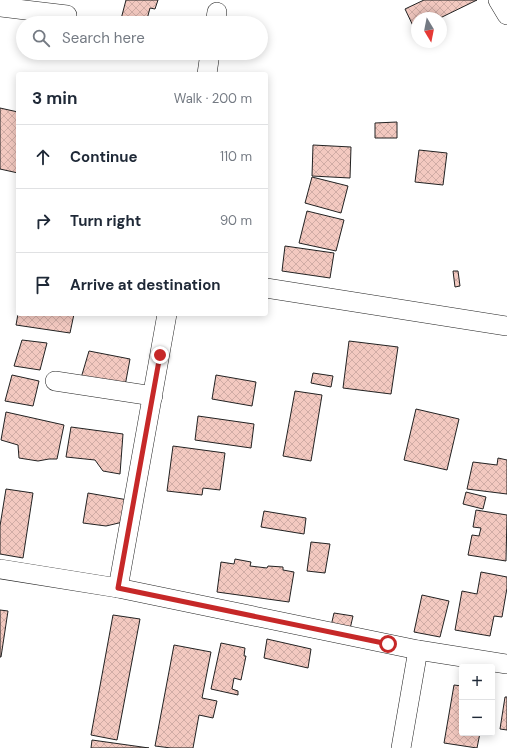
<!DOCTYPE html>
<meta charset="utf-8">
<style>
:root{--surface:#fff;--page:#f2f2f3;--text:#1f2937;--muted:#747a83;--line:#e0e1e3}
body{margin:0;font-family:"DM Sans",sans-serif;background:var(--page);color:var(--text)}
.controls{position:absolute;right:12px;bottom:12px;display:grid;overflow:hidden;border-radius:4px;box-shadow:0 2px 10px #0003}
.controls button{width:36px;height:36px;display:grid;place-items:center;padding:0;border:0;border-bottom:1px solid var(--line);background:var(--surface);color:var(--text);font:20px sans-serif}
.compass{position:absolute;left:411px;top:12px;width:36px;height:36px;border-radius:50%;background:var(--surface);box-shadow:0 2px 10px #0003;rotate:170deg}
.stop{position:absolute;width:12px;height:12px;margin:-9px;border:3px solid #c62828;border-radius:50%;background:#fff}
.stop.end{background:#c62828;border-color:#fff;box-shadow:0 1px 4px #0008}
.list{margin:0;padding:0;list-style:none}
h2{display:flex;justify-content:space-between;align-items:center;height:52px;margin:0;padding:0 16px;font-size:17px}
h2 small{font-size:13px;font-weight:400;color:var(--muted)}
.list li{display:grid;grid-template-columns:26px 1fr auto;gap:12px;align-items:center;box-sizing:border-box;height:64px;padding:0 16px;border-top:1px solid var(--line)}
.list b{display:block;font-size:15px;white-space:nowrap}
.list em{font-size:13px;font-style:normal;color:var(--muted)}
.icon{flex:none;width:22px;height:22px;fill:none;stroke:currentColor;stroke-width:2;stroke-linecap:round;stroke-linejoin:round}
.map{position:relative;flex:none;width:507px;height:748px;overflow:hidden}
.search{position:absolute;background:var(--surface);box-shadow:0 2px 10px #0003;left:16px;top:16px;width:252px;height:44px;display:flex;align-items:center;gap:10px;box-sizing:border-box;padding:0 14px;border-radius:22px;color:var(--muted);font-size:15px}
.panel{position:absolute;background:var(--surface);box-shadow:0 2px 10px #0003;left:16px;top:72px;width:252px;height:244px;border-radius:4px}
.map>svg:first-child{display:block}
.building{fill:url(#building-cross-hatch);stroke:#222}
.lines{fill:none;stroke-linecap:round;stroke-linejoin:round}
.minor-casing{stroke:#222;stroke-width:20}
.minor{stroke:#fff;stroke-width:19}
.route{stroke:#c62828;stroke-width:5}
</style>
<div class="map">
<svg width="507" height="748" viewBox="0 0 507 748">
<defs>
<pattern id="building-cross-hatch" width="8" height="8" patternUnits="userSpaceOnUse"><rect width="8" height="8" fill="#f3c9c0"/><path d="M0 0l8 8M0 8l8-8" fill="none" stroke="#d0aca5"/></pattern>
</defs>
<rect width="100%" height="100%" fill="#fff"/>
<g class="building">
<path d="M126,0H158L155,9L150,8L146,23H120Z"/>
<path d="M424,0H477L440,18H417V29L415,30L405,9Z"/>
<path d="M0,108L18,112V173L0,169Z"/>
<path d="M397,122V138H375V123Z"/>
<path d="M313,145L351,147L350,178L312,176Z"/>
<path d="M419,150L447,153L443,185L415,182Z"/>
<path d="M312,177L348,186L341,213L305,203Z"/>
<path d="M307,211L344,220L336,251L299,243Z"/>
<path d="M285,246L334,253L330,278L282,271Z"/>
<path d="M453,271H458L460,286L455,287Z"/>
<path d="M18,314H74L70,333L16,325Z"/>
<path d="M22,340L47,343L40,370L14,366Z"/>
<path d="M349,341L398,347L391,394L343,388Z"/>
<path d="M89,351L130,359L125,386L81,378Z"/>
<path d="M313,373L333,376L331,387L311,383Z"/>
<path d="M12,375L39,381L33,406L5,401Z"/>
<path d="M216,375L256,382L252,406L212,399Z"/>
<path d="M295,391L322,395L311,461L283,456Z"/>
<path d="M416,409L459,419L447,470L404,460Z"/>
<path d="M6,412L64,425L57,459H49L38,461L19,458L18,445L1,440Z"/>
<path d="M198,416L254,424L251,448L195,440Z"/>
<path d="M71,427L123,434L120,474L103,471L95,460L66,457Z"/>
<path d="M173,446L225,453L220,490L203,488L202,495L167,491Z"/>
<path d="M498,458L507,460V494L467,489L473,462L497,465Z"/>
<path d="M6,489L33,493L23,558L0,554V526Z"/>
<path d="M466,492L486,497L483,509L463,504Z"/>
<path d="M88,493L128,500L123,522L106,526L83,523Z"/>
<path d="M476,510L507,515L506,561L468,555L472,535L479,536L481,528L473,527Z"/>
<path d="M264,511L306,518L304,534L261,527Z"/>
<path d="M311,542L330,544L325,573L307,571Z"/>
<path d="M235,559L251,562L250,566L267,568L268,566L283,567V570L294,572L289,602L217,592L221,562L234,564Z"/>
<path d="M481,572L507,577V588L502,617L494,616L490,636L455,630L462,591L477,594Z"/>
<path d="M422,595L449,601L440,637L414,632Z"/>
<path d="M0,610L8,611L1,657H0Z"/>
<path d="M334,613L353,616L350,629L331,626Z"/>
<path d="M113,615L140,619L117,740L91,735Z"/>
<path d="M267,639L311,649L308,668L264,658Z"/>
<path d="M221,643L245,648L244,656H246L241,680L234,678L232,689L238,691V695L211,689Z"/>
<path d="M174,645L211,652L202,698L217,701L213,718L199,715L193,748H171L155,746Z"/>
<path d="M454,685L462,686V733H480L477,748L444,743Z"/>
<path d="M505,697H507V730L500,729Z"/>
<path d="M92,740L149,748H91Z"/>
</g>
<g class="lines">
<g class="minor-casing">
<g id="minor">
<path d="M498,0L507,15"/>
<path d="M0,7L67,15"/>
<path d="M215,23L217,12"/>
<path d="M207,74L210,53"/>
<path d="M266,288L507,326"/>
<path d="M55,381L153,396"/>
<path d="M0,569L118,588L418,650L507,664"/>
<path d="M118,588L167,314"/>
<path d="M401,748L418,650"/>
</g>
</g>
<use href="#minor" class="minor"/>
</g>
<g class="lines">
<path class="route" d="M160,355L118,588L388,644"/>
</g>
</svg>
<div class="controls">
<button>+</button>
<button>−</button>
</div>
<svg class="compass" viewBox="-18 -18 36 36"><path d="M0-13l5 13h-10z" fill="#e53935"/><path d="M0 13l5-13h-10z" fill="#747a83"/></svg>
<div class="stop" style="left:388px;top:644px"></div>
<div class="stop end" style="left:160px;top:355px"></div>
<div class="search"><svg class="icon" aria-label="search" viewBox="0 0 24 24"><circle cx="10" cy="10" r="6"/><path d="M15 15l6 6"/></svg>Search here</div>
<section class="panel">
<h2>3 min<small>Walk · 200 m</small></h2>
<ul class="list">
<li><svg class="icon" aria-label="ahead" viewBox="0 0 24 24"><path d="M12 20V5M6 11l6-6 6 6"/></svg><div><b>Continue</b></div><em>110 m</em></li>
<li><svg class="icon" aria-label="right" viewBox="0 0 24 24"><path d="M7 20v-9h11M14 6l5 5-5 5"/></svg><div><b>Turn right</b></div><em>90 m</em></li>
<li><svg class="icon" aria-label="arrive" viewBox="0 0 24 24"><path d="M6 21V4h12l-3 4 3 4H6"/></svg><div><b>Arrive at destination</b></div></li>
</ul>
</section>
</div>
